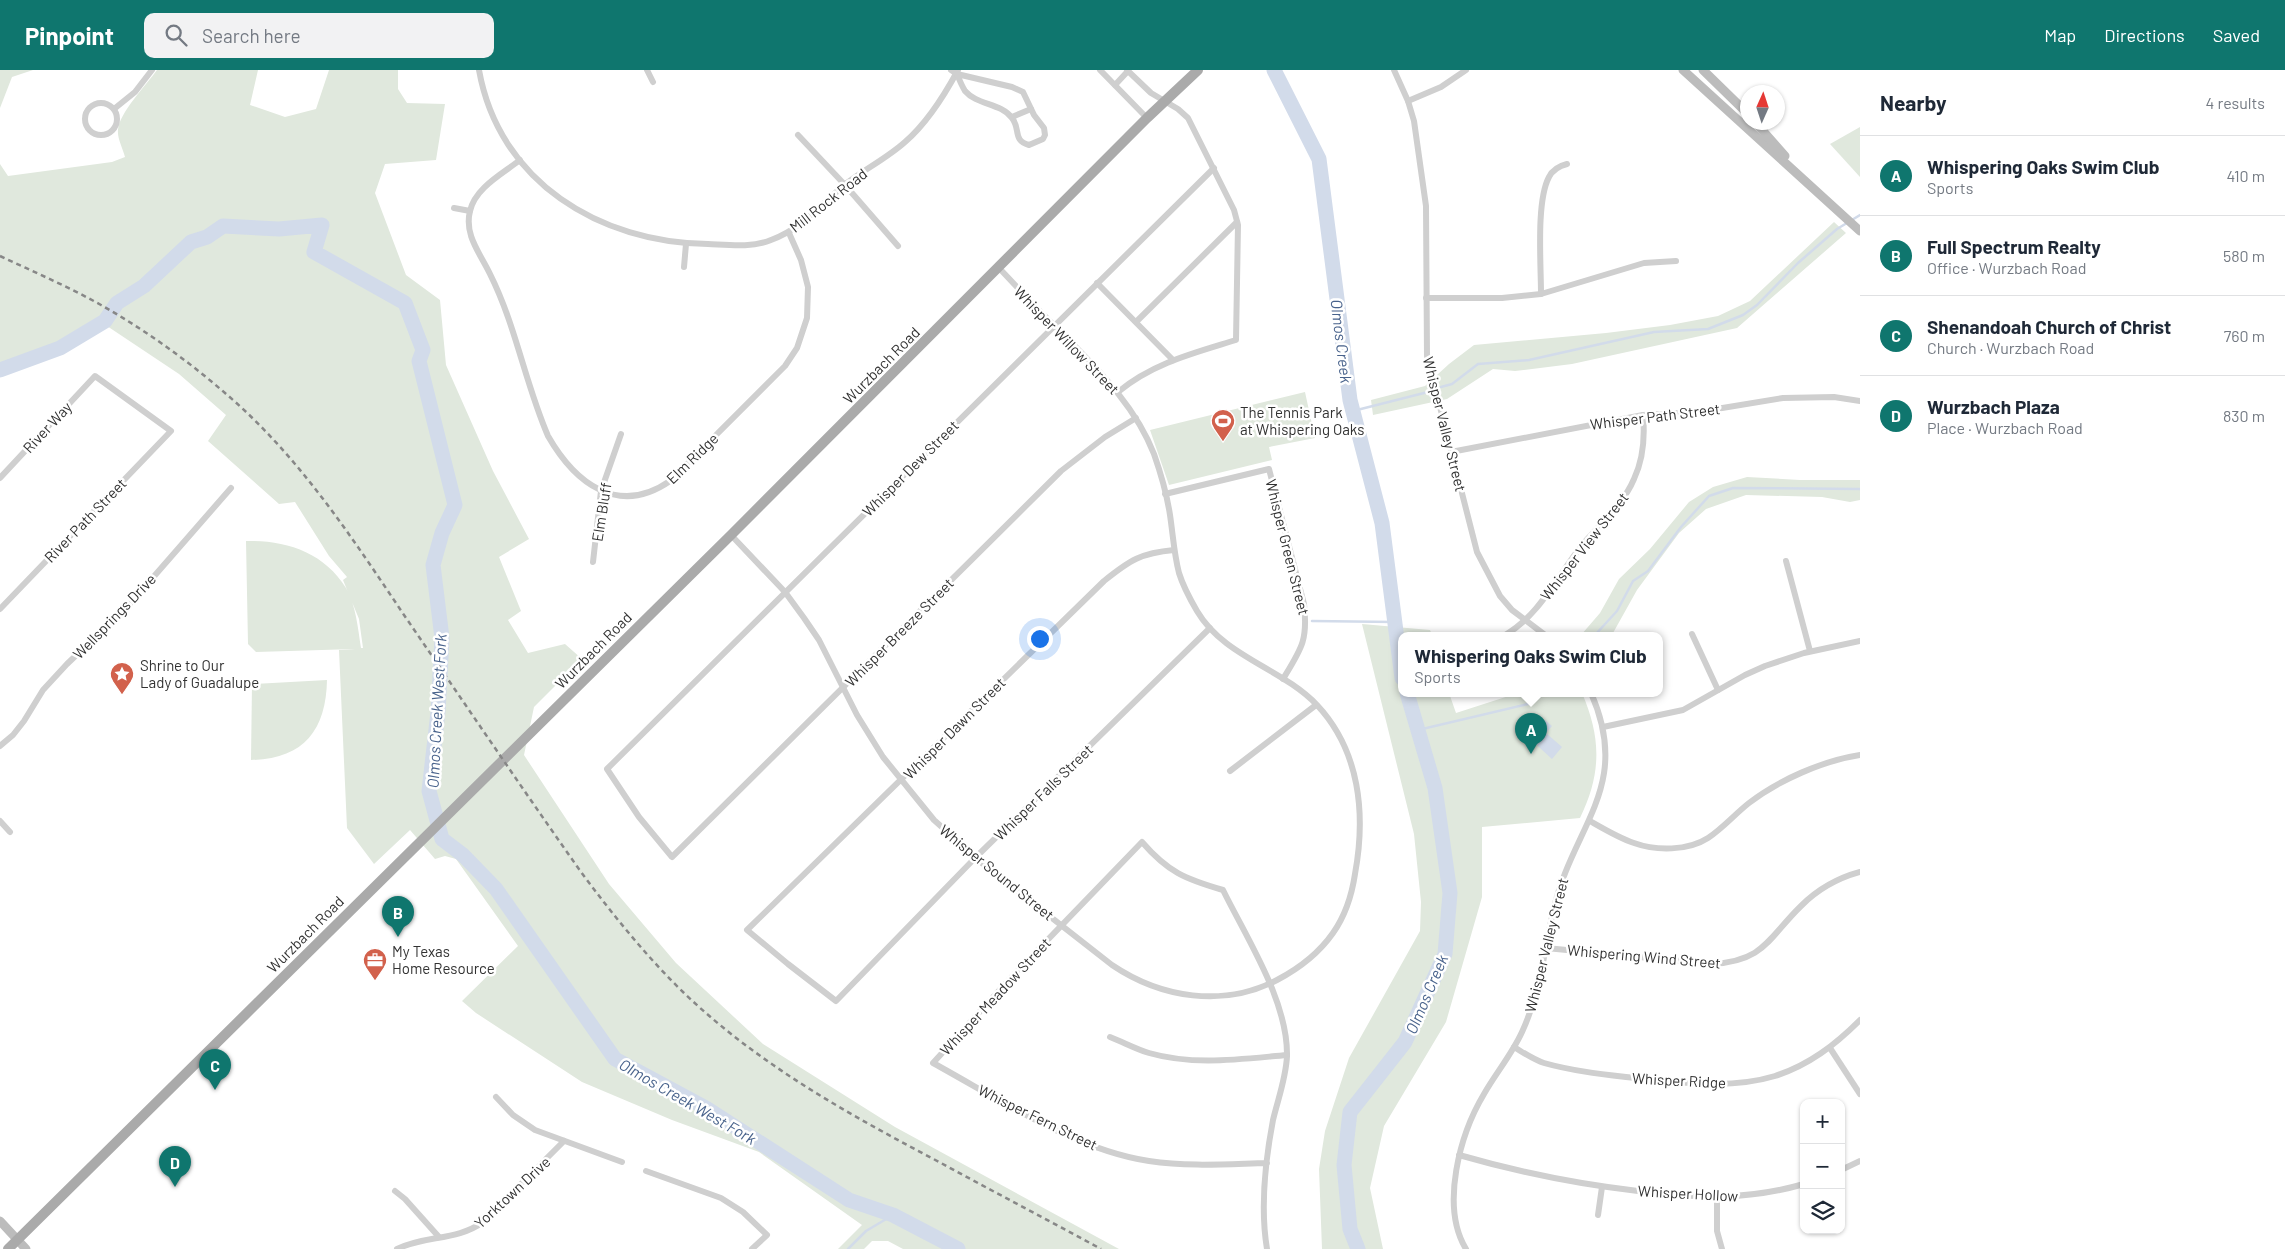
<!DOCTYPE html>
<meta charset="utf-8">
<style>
:root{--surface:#fff;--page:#f2f2f3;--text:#1f2937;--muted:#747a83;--line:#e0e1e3;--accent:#0f766e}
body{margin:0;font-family:Barlow,sans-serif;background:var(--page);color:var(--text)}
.controls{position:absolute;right:15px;bottom:15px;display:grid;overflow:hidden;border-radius:10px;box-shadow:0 1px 4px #0004}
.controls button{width:45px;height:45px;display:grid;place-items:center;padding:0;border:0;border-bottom:1px solid var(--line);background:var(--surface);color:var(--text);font:25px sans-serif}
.compass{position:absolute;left:1740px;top:15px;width:45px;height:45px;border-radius:50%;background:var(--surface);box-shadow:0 1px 4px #0004;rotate:3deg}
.you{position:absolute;left:1039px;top:568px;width:18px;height:18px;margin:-12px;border:4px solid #fff;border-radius:50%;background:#1a73e8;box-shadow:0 0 0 8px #1a73e833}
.badge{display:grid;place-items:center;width:32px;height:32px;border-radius:50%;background:var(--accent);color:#fff;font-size:16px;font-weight:700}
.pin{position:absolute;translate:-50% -41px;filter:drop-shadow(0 1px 2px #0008)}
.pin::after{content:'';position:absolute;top:26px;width:18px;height:15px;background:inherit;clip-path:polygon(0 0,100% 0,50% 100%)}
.popup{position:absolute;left:1398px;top:562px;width:265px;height:65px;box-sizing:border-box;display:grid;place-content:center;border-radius:10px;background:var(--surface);filter:drop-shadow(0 1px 4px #0005);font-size:16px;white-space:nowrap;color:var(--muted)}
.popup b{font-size:19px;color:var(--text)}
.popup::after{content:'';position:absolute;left:50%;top:100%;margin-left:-10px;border:10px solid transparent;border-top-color:var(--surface)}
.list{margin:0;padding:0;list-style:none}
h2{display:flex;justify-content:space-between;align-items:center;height:65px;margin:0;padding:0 20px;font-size:21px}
h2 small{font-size:16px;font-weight:400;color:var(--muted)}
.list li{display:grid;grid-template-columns:32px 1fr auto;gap:15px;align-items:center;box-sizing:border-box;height:80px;padding:0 20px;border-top:1px solid var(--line)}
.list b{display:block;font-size:19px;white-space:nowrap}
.list p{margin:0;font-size:16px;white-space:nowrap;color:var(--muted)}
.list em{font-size:16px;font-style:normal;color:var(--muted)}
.icon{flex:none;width:28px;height:28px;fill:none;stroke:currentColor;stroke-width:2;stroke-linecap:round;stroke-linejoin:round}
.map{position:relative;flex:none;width:1860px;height:1179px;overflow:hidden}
header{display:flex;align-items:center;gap:30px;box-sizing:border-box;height:70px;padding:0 25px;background:var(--accent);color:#fff}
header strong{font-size:24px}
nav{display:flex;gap:28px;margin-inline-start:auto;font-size:18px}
.search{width:350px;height:45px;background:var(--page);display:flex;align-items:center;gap:12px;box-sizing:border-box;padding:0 18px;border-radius:10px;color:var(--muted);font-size:19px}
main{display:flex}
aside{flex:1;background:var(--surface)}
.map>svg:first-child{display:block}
.green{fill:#e0e8dd}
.water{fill:#d2dbea}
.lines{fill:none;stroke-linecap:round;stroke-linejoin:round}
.stream{stroke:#d2dbea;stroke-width:2.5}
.river{stroke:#d2dbea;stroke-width:15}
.street{stroke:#cfcfcf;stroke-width:6}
.secondary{stroke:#bcbcbc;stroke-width:9}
.primary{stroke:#aaa;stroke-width:10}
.rail{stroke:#878787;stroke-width:2.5;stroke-dasharray:5 4;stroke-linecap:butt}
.labels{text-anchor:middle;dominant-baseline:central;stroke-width:5;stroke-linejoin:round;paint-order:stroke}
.street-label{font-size:15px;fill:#323232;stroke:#fff}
.poi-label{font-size:15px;fill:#323232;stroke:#fff;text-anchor:start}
.water-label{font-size:16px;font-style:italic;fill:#49638c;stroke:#fff}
</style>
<header>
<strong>Pinpoint</strong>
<div class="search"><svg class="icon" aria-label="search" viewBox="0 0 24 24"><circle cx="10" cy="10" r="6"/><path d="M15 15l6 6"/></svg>Search here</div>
<nav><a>Map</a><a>Directions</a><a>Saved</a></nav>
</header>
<main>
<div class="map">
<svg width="1860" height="1179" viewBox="0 0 1860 1179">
<rect width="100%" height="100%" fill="#fff"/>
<g class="green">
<path d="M0,0H33L12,7L0,38Z"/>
<path d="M157,0H258L250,35L285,47L316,39L329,0H398V19L407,33L445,34L436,90L385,94L375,123L406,205L440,230L446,295L493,401L529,469L499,487L521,541L508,550L528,583L565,574L582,589L534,637L524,685L609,814L676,893L763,974L895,1057L1119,1179H903L888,1171H872L864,1179H838L862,1155L759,1082L672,1050L582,1012L476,943L462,931L518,876L456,789L445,786L435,789L410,760L374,794L347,758L339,580L355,579L256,582L248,574L246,471C285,470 324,482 346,518C356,535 358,559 361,578H363L359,549L343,510L347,507L329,486L295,432L279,434L208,371L226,345L179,304L107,256C70,271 39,296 0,306V94L8,106L112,92L125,87C123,79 117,68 118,60C119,43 147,14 157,0Z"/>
<path d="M1860,57V107L1830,74Z"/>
<path d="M1834,152L1846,163L1737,258L1572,294L1515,301L1493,299L1447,329L1373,345L1371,330L1425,316L1449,294L1474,275L1606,263L1670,255L1718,246L1750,231Z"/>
<path d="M1305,322L1315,368L1269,377L1272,390L1169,415L1150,360Z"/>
<path d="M1747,407L1800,410H1860V430L1850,432L1822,427L1746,425L1706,439L1679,463L1637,520L1613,563L1611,565H1581L1600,543L1619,509L1650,479L1689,432L1713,417Z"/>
<path d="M1362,554L1430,560L1432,565H1402V623H1449L1456,643L1518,623H1582C1601,667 1602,703 1580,748L1482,757V827L1446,952L1384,1056L1370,1118L1383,1179H1322L1319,1099L1325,1061L1349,988L1420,861L1421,832L1414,764Z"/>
<path d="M327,610C326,661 303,689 251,690L252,614Z"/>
</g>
<path class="water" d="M1545,650L1552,656L1546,663L1562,677L1552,689L1529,668Z"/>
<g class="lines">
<g class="stream">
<path d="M1441,317L1452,314L1478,294L1529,290L1654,262L1708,259L1743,245L1757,235L1798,193L1837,159L1860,145"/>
<path d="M1353,341L1428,322"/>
<path d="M1312,551L1395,552"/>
<path d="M1595,565L1617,541L1633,511L1648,501L1681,457L1709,426L1733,418L1860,419"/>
<path d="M1418,660L1532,633L1543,623"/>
<path d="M848,1179L866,1161L893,1145"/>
</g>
<g class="river">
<path d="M1274,0L1319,89L1350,330L1382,453L1402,608"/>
<path d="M0,300L60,278L105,251L117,233L144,216L191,172L207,167L223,156L279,159L322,155L314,182L405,233L423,280L419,291L455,435L442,463L433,495L442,568L438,642L429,721L442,769L463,785L496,819L615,989L706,1038L849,1130L893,1145L958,1179"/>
<path d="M1358,1179L1350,1159L1344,1095L1350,1042L1405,972L1445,884L1450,823L1435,718L1407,623"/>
</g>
<g class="street">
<path d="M479,0C499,112 600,173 708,174C729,175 752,178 771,170C801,159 820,136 843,116C863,100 886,89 905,72C927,53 944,26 958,0"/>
<path d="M647,0L653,12"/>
<path d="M951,0L957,4L1012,17L1023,22L1034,45L1044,58L1045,65L1043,69L1029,75C1012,70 1021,59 1012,48C1001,33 977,35 965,21C962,16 959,9 957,4"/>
<path d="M1100,0L1147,48"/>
<path d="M1394,0L1408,31L1414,51L1426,136L1427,286L1477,482L1500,526L1512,540L1545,565"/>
<path d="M1115,15L1128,1"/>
<path d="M1408,31L1441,17L1466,0"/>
<circle cx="101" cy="49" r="16"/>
<path d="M114,39L135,22L152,0"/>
<path d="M1012,47L1031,39"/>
<path d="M798,65L845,115L898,176"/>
<path d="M520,90C502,104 475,118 470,141C464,165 480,183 490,204C516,256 525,313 548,366C575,413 618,447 670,411L785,296L797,278L807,248L808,217L801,190L789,163"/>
<path d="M454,138L470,141"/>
<path d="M684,197L686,174"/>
<path d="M1097,213L1173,290"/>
<path d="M1541,224C1541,194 1536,131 1549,107C1553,99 1559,96 1567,94"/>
<path d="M1426,228H1502L1541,224L1644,193L1676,191"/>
<path d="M1136,252L1237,152"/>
<path d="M1118,322C1153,293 1194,283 1236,270L1238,155L1234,140L1188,48L1178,39L1151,23L1127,0"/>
<path d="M1136,348L1105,367L1061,401L672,787L639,747L607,699L1214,98"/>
<path d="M1451,382L1643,345L1698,342L1783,328L1834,327L1860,331"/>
<path d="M0,408L95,306L171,361L0,539"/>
<path d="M1165,424L1269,399L1304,534C1308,570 1302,578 1283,609"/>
<path d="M731,465L785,522L804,548L819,570L857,645L883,687L934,750L983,794L1112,895C1161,928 1223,938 1277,910C1298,899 1319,883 1333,863C1345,846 1352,824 1355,804C1366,744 1360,681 1317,635C1282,598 1224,587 1197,541C1190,529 1183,516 1179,503C1174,484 1173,465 1170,445C1167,425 1161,404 1154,384C1135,335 1098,300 1062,263C1040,242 1020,220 999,198"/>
<path d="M1174,480C1141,483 1130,490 1104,511L747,860L788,894L836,931L975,788L1210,558"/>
<path d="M1786,491L1810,581"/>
<path d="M593,492L601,421L621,364"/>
<path d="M1692,564L1718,620"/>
<path d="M1505,565C1539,546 1558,505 1582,475C1600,454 1623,435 1634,409C1644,388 1645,367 1643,345"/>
<path d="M1603,657L1683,640L1745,605L1765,596L1804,583L1860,571"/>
<path d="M0,676L13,665L24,651L43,620L67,594L129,535L231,418"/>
<path d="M1230,701L1316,635"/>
<path d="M0,751L10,762"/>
<path d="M1590,751C1604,759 1619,768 1634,773C1656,781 1688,781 1708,768C1723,758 1735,744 1749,733C1779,710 1822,691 1860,685"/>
<path d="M1546,878L1712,894C1765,891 1768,868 1801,836C1817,820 1838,808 1860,802"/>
<path d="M1110,967C1123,972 1136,979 1149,983C1194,996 1241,989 1287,985"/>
<path d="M1514,977C1524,983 1534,990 1544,993C1576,1002 1610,1005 1642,1009C1687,1013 1732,1019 1775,1006C1809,995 1835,975 1860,950"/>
<path d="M1830,978L1860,1024"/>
<path d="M496,1027L513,1045L535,1060L622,1092"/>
<path d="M1459,1085C1518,1102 1577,1114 1638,1121C1698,1128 1745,1131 1804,1114"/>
<path d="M1267,1093C1227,1094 1189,1097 1149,1091C1075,1080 999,1029 933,993L1006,913L1142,772C1168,802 1185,809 1223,820C1247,869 1288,931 1287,986C1286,1008 1278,1029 1273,1050C1265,1092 1260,1137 1267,1179"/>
<path d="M1841,1100L1860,1091"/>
<path d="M646,1101L721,1128L743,1142L767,1165L752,1179"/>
<path d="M395,1121L405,1129L439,1167"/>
<path d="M1717,1127V1161L1722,1179"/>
<path d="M1598,1145L1602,1117"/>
<path d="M397,1179C425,1165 457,1171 483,1152L564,1071"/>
<path d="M1466,1179C1440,1136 1460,1064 1484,1024C1496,1003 1512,984 1522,962C1540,923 1544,883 1553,842C1572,756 1633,718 1591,623"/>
</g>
<g class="secondary">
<path d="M1683,0L1860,161"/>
<path d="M1703,0L1748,44"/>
<path d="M1755,52L1785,86"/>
<path d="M0,1151L26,1179"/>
</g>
<path class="primary" d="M8,1179L731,465L1147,48L1198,0"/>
<path class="rail" d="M0,186C34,202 69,217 101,235C145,260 187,290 225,323C298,385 351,466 404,545C463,631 521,717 581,802C613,845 646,886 684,923C759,995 850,1045 941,1093C994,1122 1048,1150 1101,1179"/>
</g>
<defs>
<g id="stadium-pin" transform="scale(1.25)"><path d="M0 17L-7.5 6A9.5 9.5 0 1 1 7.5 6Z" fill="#d2614c" stroke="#fff"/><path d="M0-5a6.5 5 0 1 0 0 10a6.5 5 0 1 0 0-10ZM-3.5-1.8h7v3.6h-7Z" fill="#fff"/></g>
<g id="sight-pin" transform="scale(1.25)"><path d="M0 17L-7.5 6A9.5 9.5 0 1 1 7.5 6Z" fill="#d2614c" stroke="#fff"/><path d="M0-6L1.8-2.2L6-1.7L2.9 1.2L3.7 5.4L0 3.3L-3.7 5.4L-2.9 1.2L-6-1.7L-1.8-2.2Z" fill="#fff"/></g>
<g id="office-pin" transform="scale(1.25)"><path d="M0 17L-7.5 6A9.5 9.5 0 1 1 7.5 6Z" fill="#d2614c" stroke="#fff"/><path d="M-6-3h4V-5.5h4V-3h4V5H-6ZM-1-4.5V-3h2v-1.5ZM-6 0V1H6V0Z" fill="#fff"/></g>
</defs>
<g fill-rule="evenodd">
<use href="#stadium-pin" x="1223" y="351"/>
<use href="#sight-pin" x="122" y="604"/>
<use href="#office-pin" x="375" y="890"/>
</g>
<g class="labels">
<g class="street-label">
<text transform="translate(828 130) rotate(-38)">Mill Rock Road</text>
<text transform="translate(1067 270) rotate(46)">Whisper Willow Street</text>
<text transform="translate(881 295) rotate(-45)">Wurzbach Road</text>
<text transform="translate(1655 346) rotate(-7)">Whisper Path Street</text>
<text transform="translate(1445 354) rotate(76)">Whisper Valley Street</text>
<text transform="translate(47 357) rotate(-47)">River Way</text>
<text transform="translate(692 388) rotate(-44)">Elm Ridge</text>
<text transform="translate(910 398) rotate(-45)">Whisper Dew Street</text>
<text transform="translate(601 442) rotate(-81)">Elm Bluff</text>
<text transform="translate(85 450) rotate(-46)">River Path Street</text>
<text transform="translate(1584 476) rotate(-52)">Whisper View Street</text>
<text transform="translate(1288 477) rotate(76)">Whisper Green Street</text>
<text transform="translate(114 546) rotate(-46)">Wellsprings Drive</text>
<text transform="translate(899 562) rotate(-45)">Whisper Breeze Street</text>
<text transform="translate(593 580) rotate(-45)">Wurzbach Road</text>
<text transform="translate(954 658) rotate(-45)">Whisper Dawn Street</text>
<text transform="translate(1043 722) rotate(-44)">Whisper Falls Street</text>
<text transform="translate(997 802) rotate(39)">Whisper Sound Street</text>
<text transform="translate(305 864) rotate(-45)">Wurzbach Road</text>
<text transform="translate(1546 875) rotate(-76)">Whisper Valley Street</text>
<text transform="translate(1644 886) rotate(5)">Whispering Wind Street</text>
<text transform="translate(995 926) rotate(-47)">Whisper Meadow Street</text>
<text transform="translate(1679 1010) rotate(3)">Whisper Ridge</text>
<text transform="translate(1038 1047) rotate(26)">Whisper Fern Street</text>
<text transform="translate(512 1122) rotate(-43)">Yorktown Drive</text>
<text transform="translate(1688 1123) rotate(3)">Whisper Hollow</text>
</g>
<g class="poi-label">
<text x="1240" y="342">The Tennis Park<tspan x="1240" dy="17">at Whispering Oaks</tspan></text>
<text x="140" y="595">Shrine to Our<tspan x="140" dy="17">Lady of Guadalupe</tspan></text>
<text x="392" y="881">My Texas<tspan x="392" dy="17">Home Resource</tspan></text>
</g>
<g class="water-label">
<text transform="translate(1342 271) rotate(83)">Olmos Creek</text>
<text transform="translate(436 641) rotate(-87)">Olmos Creek West Fork</text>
<text transform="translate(1426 924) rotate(-67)">Olmos Creek</text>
<text transform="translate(688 1031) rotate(30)">Olmos Creek West Fork</text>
</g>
</g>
</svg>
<div class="controls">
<button>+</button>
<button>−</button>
<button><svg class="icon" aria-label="layers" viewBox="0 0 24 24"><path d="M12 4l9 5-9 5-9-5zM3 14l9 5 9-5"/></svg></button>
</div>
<svg class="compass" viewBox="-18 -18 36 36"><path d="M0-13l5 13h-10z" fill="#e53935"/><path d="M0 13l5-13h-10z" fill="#747a83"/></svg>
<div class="you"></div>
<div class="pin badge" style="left:1531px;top:684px">A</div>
<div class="popup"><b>Whispering Oaks Swim Club</b>Sports</div>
<div class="pin badge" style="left:398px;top:867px">B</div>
<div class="pin badge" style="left:215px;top:1020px">C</div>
<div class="pin badge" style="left:175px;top:1117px">D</div>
</div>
<aside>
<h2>Nearby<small>4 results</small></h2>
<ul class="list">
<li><span class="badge">A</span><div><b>Whispering Oaks Swim Club</b><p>Sports</p></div><em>410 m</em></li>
<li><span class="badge">B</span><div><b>Full Spectrum Realty</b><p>Office · Wurzbach Road</p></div><em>580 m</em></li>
<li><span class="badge">C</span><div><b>Shenandoah Church of Christ</b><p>Church · Wurzbach Road</p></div><em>760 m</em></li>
<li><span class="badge">D</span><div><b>Wurzbach Plaza</b><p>Place · Wurzbach Road</p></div><em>830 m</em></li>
</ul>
</aside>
</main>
